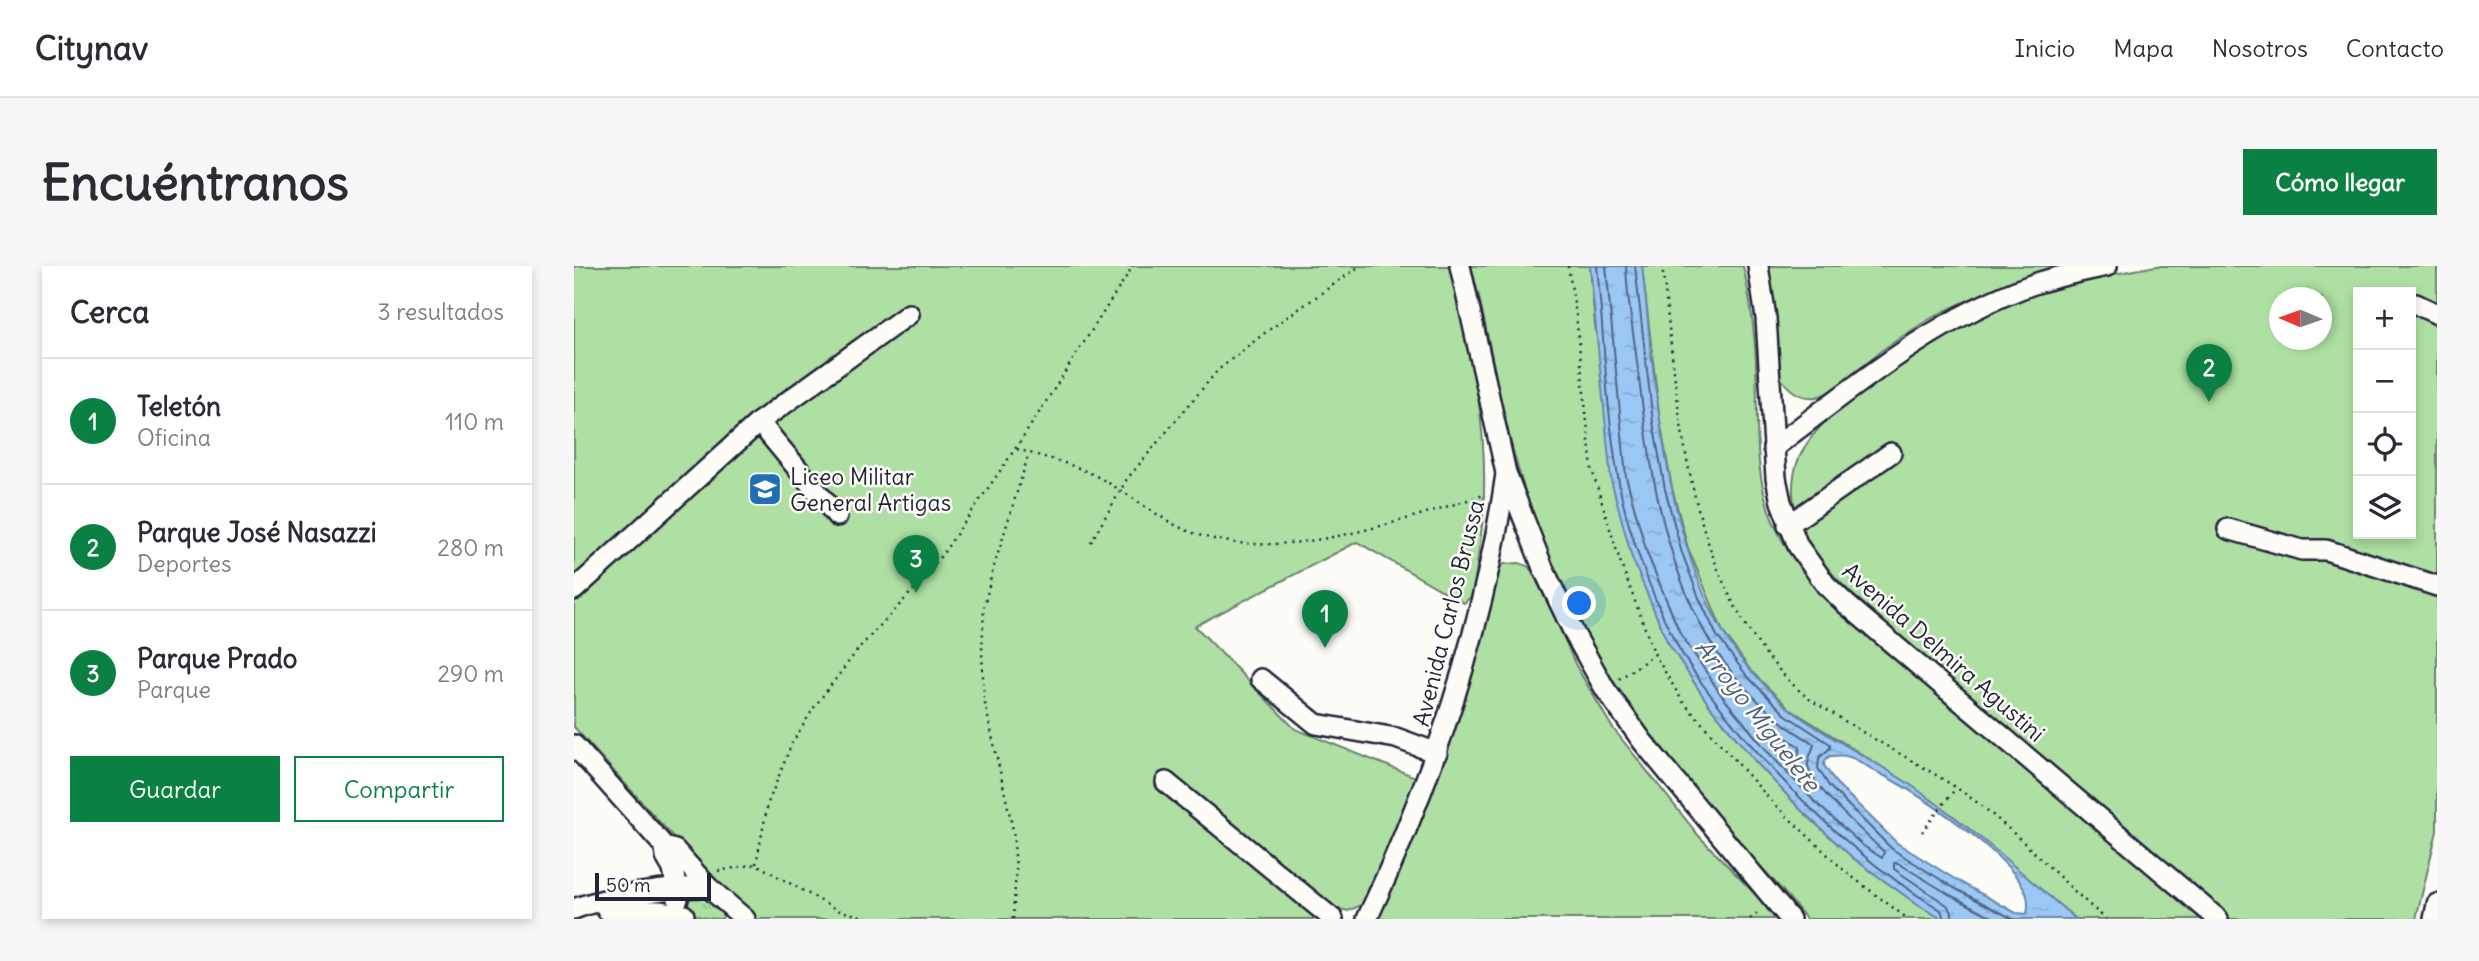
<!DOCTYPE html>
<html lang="es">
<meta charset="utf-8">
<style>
:root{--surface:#fff;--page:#f7f7f7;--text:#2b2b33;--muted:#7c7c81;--line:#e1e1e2;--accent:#0b8043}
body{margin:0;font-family:Delius,sans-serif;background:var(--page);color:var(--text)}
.controls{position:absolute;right:21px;top:21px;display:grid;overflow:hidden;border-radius:0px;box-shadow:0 4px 10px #0003}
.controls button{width:63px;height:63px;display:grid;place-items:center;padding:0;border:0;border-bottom:2px solid var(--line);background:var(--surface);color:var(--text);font:35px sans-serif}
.compass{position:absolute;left:1695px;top:21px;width:63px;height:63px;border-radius:50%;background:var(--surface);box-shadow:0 4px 10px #0003;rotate:272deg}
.scale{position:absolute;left:21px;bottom:18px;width:116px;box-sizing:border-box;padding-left:7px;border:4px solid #22223b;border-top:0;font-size:19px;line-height:24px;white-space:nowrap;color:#22223b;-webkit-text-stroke:5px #fdfcf7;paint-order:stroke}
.you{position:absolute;left:1006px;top:338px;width:24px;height:24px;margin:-18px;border:5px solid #fff;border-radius:50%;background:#1a73e8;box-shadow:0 0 0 10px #1a73e833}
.badge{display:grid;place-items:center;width:46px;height:46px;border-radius:50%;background:var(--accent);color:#fff;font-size:23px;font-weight:700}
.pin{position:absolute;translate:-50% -58px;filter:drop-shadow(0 2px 4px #0008)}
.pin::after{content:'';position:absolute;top:37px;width:24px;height:21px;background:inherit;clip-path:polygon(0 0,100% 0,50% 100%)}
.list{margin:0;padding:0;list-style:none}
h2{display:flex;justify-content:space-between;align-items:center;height:91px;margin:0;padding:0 28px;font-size:30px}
h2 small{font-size:23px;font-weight:400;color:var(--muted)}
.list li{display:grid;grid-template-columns:46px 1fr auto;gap:21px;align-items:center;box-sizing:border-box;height:126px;padding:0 28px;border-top:2px solid var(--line)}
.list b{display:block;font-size:26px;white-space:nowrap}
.list p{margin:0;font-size:23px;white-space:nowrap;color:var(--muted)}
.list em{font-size:23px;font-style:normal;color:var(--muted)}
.actions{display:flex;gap:14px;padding:21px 28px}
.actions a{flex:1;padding:16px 0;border:2px solid var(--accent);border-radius:0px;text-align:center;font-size:24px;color:var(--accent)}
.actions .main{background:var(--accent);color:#fff}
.icon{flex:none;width:38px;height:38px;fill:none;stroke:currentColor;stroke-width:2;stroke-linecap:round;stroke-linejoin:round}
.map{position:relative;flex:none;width:1863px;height:653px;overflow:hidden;border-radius:0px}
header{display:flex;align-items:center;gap:42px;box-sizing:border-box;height:98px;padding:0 35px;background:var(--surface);border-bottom:2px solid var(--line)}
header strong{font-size:33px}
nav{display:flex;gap:38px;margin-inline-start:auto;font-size:24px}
.intro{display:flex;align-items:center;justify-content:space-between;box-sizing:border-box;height:168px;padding:0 42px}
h1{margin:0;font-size:49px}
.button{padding:18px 32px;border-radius:0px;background:var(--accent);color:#fff;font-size:24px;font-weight:700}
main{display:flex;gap:42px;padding:0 42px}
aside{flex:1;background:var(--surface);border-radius:0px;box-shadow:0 4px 10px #0003}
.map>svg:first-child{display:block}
.grass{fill:url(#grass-tufts);stroke:#68816e;stroke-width:2}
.green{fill:#ade0a2;stroke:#68816e;stroke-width:2;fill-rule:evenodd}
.water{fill:url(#water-ripples);stroke:#6a85aa;stroke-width:2;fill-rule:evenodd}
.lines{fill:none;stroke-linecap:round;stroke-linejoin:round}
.shore{stroke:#526485;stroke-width:2}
.minor-casing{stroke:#22223b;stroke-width:24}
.path{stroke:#22223b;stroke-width:2.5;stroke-dasharray:2 5;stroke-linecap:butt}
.minor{stroke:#fdfcf7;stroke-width:19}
.labels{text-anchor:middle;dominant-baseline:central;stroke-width:5;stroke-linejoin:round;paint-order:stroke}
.poi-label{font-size:23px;fill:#22223b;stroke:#fdfcf7;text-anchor:start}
.street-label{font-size:23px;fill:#22223b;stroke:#fdfcf7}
.water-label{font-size:24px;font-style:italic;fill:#4c5c7c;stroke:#fdfcf7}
</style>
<header>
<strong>Citynav</strong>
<nav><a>Inicio</a><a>Mapa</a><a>Nosotros</a><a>Contacto</a></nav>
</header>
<div class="intro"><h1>Encuéntranos</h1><a class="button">Cómo llegar</a></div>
<main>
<aside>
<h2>Cerca<small>3 resultados</small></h2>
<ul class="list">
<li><span class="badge">1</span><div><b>Teletón</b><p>Oficina</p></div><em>110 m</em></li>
<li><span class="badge">2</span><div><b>Parque José Nasazzi</b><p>Deportes</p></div><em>280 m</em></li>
<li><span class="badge">3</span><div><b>Parque Prado</b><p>Parque</p></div><em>290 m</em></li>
</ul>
<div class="actions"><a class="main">Guardar</a><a>Compartir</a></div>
</aside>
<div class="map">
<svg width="1863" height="653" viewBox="0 0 1863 653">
<defs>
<pattern id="grass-tufts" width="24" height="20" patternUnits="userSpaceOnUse" patternTransform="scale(1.75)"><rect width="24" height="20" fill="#ade0a2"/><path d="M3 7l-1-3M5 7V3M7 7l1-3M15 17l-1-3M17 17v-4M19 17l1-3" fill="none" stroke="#95c08c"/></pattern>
<pattern id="water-ripples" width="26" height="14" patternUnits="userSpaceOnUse" patternTransform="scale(1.75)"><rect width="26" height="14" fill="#9ac7f4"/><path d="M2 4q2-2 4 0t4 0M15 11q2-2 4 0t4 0" fill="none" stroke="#84abd2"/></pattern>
</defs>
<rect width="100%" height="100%" fill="#fdfcf7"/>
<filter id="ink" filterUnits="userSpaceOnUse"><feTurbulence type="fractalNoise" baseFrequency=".0143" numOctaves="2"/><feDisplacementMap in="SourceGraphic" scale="14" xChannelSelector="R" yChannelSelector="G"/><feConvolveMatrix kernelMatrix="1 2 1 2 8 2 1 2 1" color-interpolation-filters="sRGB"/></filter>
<g filter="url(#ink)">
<path class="grass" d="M127,630L135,634L149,649L148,653C132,653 112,652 110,631Z"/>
<g class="green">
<path d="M0,0H877C898,81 915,165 909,249C907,276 902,303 899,329L890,337L783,276L621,360L721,463L844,512L820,575L790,638L774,645L758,641L748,653H181L129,604L0,461Z"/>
<path d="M897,0H1016L1021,60L1093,375L1135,439L1182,496L1228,545L1279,592L1344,639L1368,653H1232C1207,620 1178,592 1151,562C1120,530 1091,490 1065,454C1010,377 962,273 938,181C922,121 914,60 897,0Z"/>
<path d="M1068,0H1169C1175,26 1179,53 1181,80C1186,139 1176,199 1199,255C1213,289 1237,316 1262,341L1627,653H1502L1382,552L1338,520L1216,443L1178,406L1149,366L1114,282L1098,222L1086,155Z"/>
<path d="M1190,0H1496C1448,12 1400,28 1356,53C1340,62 1323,74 1307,85C1293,96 1258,129 1242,131C1224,133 1213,122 1204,108Z"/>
<path d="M1582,0H1863V565L1842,653H1655L1277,327C1241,293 1204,244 1225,192C1239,159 1276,134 1304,114C1338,91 1371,68 1408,50C1462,23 1523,11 1582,0ZM1784,26H1837V268H1784ZM1706,32H1748V74H1706Z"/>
<path d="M945,297L954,300L959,307L986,362L1001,398L1038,461L1125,570L1205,653H801L919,305L930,298Z"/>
</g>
<path class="water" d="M1016,0H1068C1082,123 1092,312 1179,407C1191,419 1204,434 1217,444C1255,473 1299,493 1338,520C1397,560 1448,608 1502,653H1368L1344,639L1279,592L1228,545L1182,496L1135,439L1093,375L1058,292L1037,214ZM1256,490C1261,490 1267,489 1272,490C1283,492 1292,500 1301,505C1343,526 1427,582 1450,622C1454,630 1455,639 1453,648L1442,647L1384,615L1323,577L1261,516L1250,499L1251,494Z"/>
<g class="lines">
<g class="shore">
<path d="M1023,0C1030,70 1032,142 1044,211C1051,258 1077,328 1099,371C1116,405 1142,436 1166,466C1224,535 1289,598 1367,644L1370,653"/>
<path d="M1032,0L1052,211L1073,287L1106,367L1148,430L1194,486L1239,534L1288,579L1308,592L1310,586C1294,570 1235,519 1234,499C1234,491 1239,485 1240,478C1229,470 1216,464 1205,454C1179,432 1153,404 1135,374C1087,290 1074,190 1063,96C1059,64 1053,32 1052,0"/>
<path d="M1061,0L1079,156L1091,223L1107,284L1125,332L1143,370L1173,410L1212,449L1256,478V482L1245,492L1244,502L1255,520L1318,583L1380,622L1439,653"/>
<path d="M1191,458L1226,481L1223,497L1218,496L1189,463Z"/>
<path d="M1378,653V646L1373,639L1320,603V597H1324L1376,629L1422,653"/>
</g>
<g class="minor-casing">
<g id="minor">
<path d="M886,0L932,207L969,302L1001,369L1031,423L1069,476L1216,653"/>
<path d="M1184,0L1192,52L1202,212L1207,236L1224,280L1252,319L1272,338L1644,653"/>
<path d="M1842,38L1863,48"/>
<path d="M185,156L263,250"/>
<path d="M1199,182C1281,120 1362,52 1460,18C1484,10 1509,5 1533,0"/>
<path d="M1214,259L1317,187"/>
<path d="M1654,263L1728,284H1752L1863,320"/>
<path d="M0,324L185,156L335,48"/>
<path d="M687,413L742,458L822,472L863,487"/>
<path d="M0,479L91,581L101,584L134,621L171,653"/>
<path d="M592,516L759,653"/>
<path d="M91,581L92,591L99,603L104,633"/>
<path d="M0,643C33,630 99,621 134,621"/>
<path d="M33,644L85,645L110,649"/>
<path d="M793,653C859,512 910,363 932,208"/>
<path d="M1860,653L1863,638"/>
</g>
</g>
<g class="path">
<path d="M994,0L1002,49L1018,204L1046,295L1081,389L1109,436L1200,538L1273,607L1334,653"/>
<path d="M1088,0C1106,146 1110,321 1228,427C1238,436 1252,443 1263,450C1301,475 1343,496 1381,521C1437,557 1481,611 1532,653"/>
<path d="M443,183C465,190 488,195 509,204C543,218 572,244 605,261C694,304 821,256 910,229"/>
<path d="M517,276L553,213L644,104L692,66L786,0"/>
<path d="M1045,413L1080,389"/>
<path d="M1348,566L1382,522"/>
<path d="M182,598L194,537L218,477L241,440L286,381L345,318L370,286L448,173L559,0"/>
<path d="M144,605L182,598L263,644L298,653"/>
<path d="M439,653L442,603L439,564L410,433L408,386L410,341L418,307L455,187"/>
<path d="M1176,653L1187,645"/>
</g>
<use href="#minor" class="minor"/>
</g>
</g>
<defs>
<g id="school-square" transform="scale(1.75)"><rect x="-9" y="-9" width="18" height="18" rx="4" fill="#1f6fb2" stroke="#fdfcf7"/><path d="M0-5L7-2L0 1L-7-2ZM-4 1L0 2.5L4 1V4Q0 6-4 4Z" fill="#fff"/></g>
</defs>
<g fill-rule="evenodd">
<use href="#school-square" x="191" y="223"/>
</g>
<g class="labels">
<g class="poi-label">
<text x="216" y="210">Liceo Militar<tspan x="216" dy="26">General Artigas</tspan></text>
</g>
<g class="street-label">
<text transform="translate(874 347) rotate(-76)">Avenida Carlos Brussa</text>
<text transform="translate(1370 386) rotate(41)">Avenida Delmira Agustini</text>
</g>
<g class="water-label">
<text transform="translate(1184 449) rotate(52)">Arroyo Miguelete</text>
</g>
</g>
</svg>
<div class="controls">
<button>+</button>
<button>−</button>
<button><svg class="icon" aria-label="locate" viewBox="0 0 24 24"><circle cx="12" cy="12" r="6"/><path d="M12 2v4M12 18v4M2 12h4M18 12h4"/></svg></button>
<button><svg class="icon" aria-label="layers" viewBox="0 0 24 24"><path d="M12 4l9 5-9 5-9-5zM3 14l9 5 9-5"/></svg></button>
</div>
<svg class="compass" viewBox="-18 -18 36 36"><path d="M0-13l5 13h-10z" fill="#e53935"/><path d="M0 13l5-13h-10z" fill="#7c7c81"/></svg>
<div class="scale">50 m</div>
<div class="you"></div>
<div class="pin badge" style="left:751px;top:382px">1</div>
<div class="pin badge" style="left:1635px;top:136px">2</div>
<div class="pin badge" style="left:342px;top:327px">3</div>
</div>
</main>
